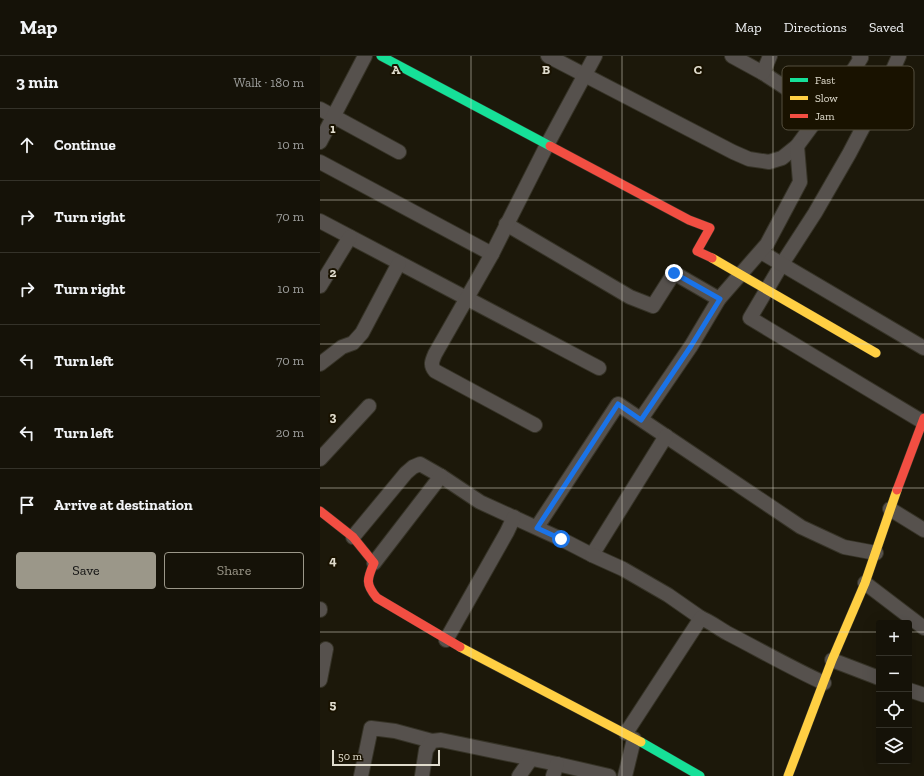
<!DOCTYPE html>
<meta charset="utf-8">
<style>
:root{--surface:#151208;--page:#222016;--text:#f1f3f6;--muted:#9d9e9c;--line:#343229;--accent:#9b9789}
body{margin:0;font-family:"Zilla Slab",serif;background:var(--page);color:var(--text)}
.controls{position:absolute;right:12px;bottom:12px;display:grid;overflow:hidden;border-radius:4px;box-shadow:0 4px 16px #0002}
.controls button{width:36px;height:36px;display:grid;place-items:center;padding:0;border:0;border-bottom:1px solid var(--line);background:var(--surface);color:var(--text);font:20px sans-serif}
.scale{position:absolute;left:12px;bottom:10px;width:108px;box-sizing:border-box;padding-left:4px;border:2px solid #e0dccd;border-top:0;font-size:11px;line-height:14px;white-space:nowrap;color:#e0dccd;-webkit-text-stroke:3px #191200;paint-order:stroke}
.stop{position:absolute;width:12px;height:12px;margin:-9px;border:3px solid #1a73e8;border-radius:50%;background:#fff}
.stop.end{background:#1a73e8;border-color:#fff;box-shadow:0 1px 4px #0008}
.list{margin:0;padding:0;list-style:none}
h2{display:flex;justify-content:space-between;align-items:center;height:52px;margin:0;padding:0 16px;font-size:17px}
h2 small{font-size:13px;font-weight:400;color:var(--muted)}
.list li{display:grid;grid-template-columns:26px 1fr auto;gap:12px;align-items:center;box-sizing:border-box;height:72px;padding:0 16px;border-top:1px solid var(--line)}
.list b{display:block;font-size:15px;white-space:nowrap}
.list em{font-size:13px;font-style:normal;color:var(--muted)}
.actions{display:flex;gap:8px;padding:12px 16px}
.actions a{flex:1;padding:9px 0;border:1px solid var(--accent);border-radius:4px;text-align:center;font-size:14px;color:var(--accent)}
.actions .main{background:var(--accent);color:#111}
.icon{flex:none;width:22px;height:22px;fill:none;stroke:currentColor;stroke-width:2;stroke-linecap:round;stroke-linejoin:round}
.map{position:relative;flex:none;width:604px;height:720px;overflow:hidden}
header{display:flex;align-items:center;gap:24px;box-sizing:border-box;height:56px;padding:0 20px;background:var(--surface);border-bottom:1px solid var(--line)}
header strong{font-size:19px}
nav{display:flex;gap:22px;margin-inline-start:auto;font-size:14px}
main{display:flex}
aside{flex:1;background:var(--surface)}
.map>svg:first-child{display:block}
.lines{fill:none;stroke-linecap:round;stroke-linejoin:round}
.street-casing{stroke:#363327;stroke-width:16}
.fast-casing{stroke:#363327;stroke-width:10}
.slow-casing{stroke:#363327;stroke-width:10}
.jam-casing{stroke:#363327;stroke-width:10}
.street{stroke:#56514d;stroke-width:14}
.fast{stroke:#16e098;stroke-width:9}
.slow{stroke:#ffcf43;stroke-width:9}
.jam{stroke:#f24e42;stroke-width:9}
.route{stroke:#1a73e8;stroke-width:5}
.grid{fill:none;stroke:#e0dccd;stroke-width:1;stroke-opacity:0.55}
.key{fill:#191200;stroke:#554f3e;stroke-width:1}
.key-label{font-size:11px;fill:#e0dccd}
.grid-label{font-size:13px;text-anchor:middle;font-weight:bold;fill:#e0dccd;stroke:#191200;stroke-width:4;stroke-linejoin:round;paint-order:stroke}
</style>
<header>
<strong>Map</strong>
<nav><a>Map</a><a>Directions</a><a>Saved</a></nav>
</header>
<main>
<aside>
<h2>3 min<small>Walk · 180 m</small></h2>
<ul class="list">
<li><svg class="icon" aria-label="ahead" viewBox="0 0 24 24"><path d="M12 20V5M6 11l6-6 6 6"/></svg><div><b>Continue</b></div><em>10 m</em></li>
<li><svg class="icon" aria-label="right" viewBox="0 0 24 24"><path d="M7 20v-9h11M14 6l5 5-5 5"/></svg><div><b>Turn right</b></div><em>70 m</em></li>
<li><svg class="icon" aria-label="right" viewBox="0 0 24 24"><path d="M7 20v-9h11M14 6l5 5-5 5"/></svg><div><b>Turn right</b></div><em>10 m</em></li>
<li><svg class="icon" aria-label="left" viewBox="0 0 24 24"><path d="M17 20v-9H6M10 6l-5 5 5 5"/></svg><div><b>Turn left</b></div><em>70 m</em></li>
<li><svg class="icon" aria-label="left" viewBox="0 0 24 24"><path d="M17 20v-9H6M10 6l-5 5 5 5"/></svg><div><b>Turn left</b></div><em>20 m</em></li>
<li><svg class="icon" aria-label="arrive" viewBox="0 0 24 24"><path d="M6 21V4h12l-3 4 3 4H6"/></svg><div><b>Arrive at destination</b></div></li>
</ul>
<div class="actions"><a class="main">Save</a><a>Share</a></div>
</aside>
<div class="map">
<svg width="604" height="720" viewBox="0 0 604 720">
<rect width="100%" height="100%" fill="#1c180a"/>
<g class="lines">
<g class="street-casing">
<g id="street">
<path d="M228,0L413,96L429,103L449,106L462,102L477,90L534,13L541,2L539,0"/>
<path d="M412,0L443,17L503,56"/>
<path d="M579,0L571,18L529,98L495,157L462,208L430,262L603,366"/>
<path d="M443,17L450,0"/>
<path d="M0,53L79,96"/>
<path d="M0,86L45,0"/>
<path d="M0,106L172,198"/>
<path d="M0,165L279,312"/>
<path d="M186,168L310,241L333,250L354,217L399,243"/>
<path d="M441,196L604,292"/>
<path d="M0,230L30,181"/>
<path d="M0,308L22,291L33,287L42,277L79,207"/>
<path d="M321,363L371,290L399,243L447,188L480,126L477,90"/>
<path d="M215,369L115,315C110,309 112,305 115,298L172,198L227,89L275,0"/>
<path d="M0,403L49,350"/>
<path d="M570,453L604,474"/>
<path d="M217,471L298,348L481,471L524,491L556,497"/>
<path d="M33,481L86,417L93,411L100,408L121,420L160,446L241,483L272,499L346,380"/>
<path d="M272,499L303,513L348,539L381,562"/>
<path d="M54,507L121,420"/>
<path d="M545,527L604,572"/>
<path d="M0,553V554"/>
<path d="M126,584L187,476L194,461"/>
<path d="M512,604L559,622"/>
<path d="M0,624L6,593"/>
<path d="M589,634L604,639"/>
<path d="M306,677L381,562C391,566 398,572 407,577C440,594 471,612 504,627"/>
<path d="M41,720L51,672L75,675L112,685"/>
<path d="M102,720L106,694L112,685L121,684L237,708L289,720"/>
<path d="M199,720L211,703"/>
<path d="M233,720L237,708"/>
<path d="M305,720L314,683"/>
</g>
</g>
<g class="fast-casing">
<g id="fast">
<path d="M61,0L230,90"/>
<path d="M321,686L380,720"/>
</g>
</g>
<g class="slow-casing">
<g id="slow">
<path d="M392,202L556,297"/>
<path d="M140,591L321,686"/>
<path d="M468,720L512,604L545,527L577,434"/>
</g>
</g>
<g class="jam-casing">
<g id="jam">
<path d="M230,90L369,164L390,172L377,195L392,202"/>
<path d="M577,434L604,362"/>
<path d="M0,455L33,481L54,507C47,523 45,528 57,542L140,591"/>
</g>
</g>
<use href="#street" class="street"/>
<use href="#fast" class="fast"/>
<use href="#slow" class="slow"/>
<use href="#jam" class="jam"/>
</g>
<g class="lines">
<path class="route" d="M241,483L217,472L298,348L321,364L371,290L400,243L354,217"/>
</g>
<path class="grid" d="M151,0V720M302,0V720M453,0V720M0,144H604M0,288H604M0,432H604M0,576H559M589,576H604"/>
<rect x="462" y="10" width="132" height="64" rx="6" class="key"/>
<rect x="470" y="22" width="18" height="4" fill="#16e098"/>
<rect x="470" y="40" width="18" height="4" fill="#ffcf43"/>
<rect x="470" y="58" width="18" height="4" fill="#f24e42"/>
<g class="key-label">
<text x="495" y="28">Fast</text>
<text x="495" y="46">Slow</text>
<text x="495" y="64">Jam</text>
</g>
<g class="grid-label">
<text x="76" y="18">A</text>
<text x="226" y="18">B</text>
<text x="378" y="18">C</text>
<text x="13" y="77">1</text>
<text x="13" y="221">2</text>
<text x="13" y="365">3</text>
<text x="13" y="509">4</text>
<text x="13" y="653">5</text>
</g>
</svg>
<div class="controls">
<button>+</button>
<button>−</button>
<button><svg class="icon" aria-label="locate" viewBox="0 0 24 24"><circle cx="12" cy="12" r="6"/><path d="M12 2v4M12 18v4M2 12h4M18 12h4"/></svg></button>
<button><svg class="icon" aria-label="layers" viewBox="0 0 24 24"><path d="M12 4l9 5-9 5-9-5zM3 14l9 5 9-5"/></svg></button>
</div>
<div class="scale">50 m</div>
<div class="stop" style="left:241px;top:483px"></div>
<div class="stop end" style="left:354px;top:217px"></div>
</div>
</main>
